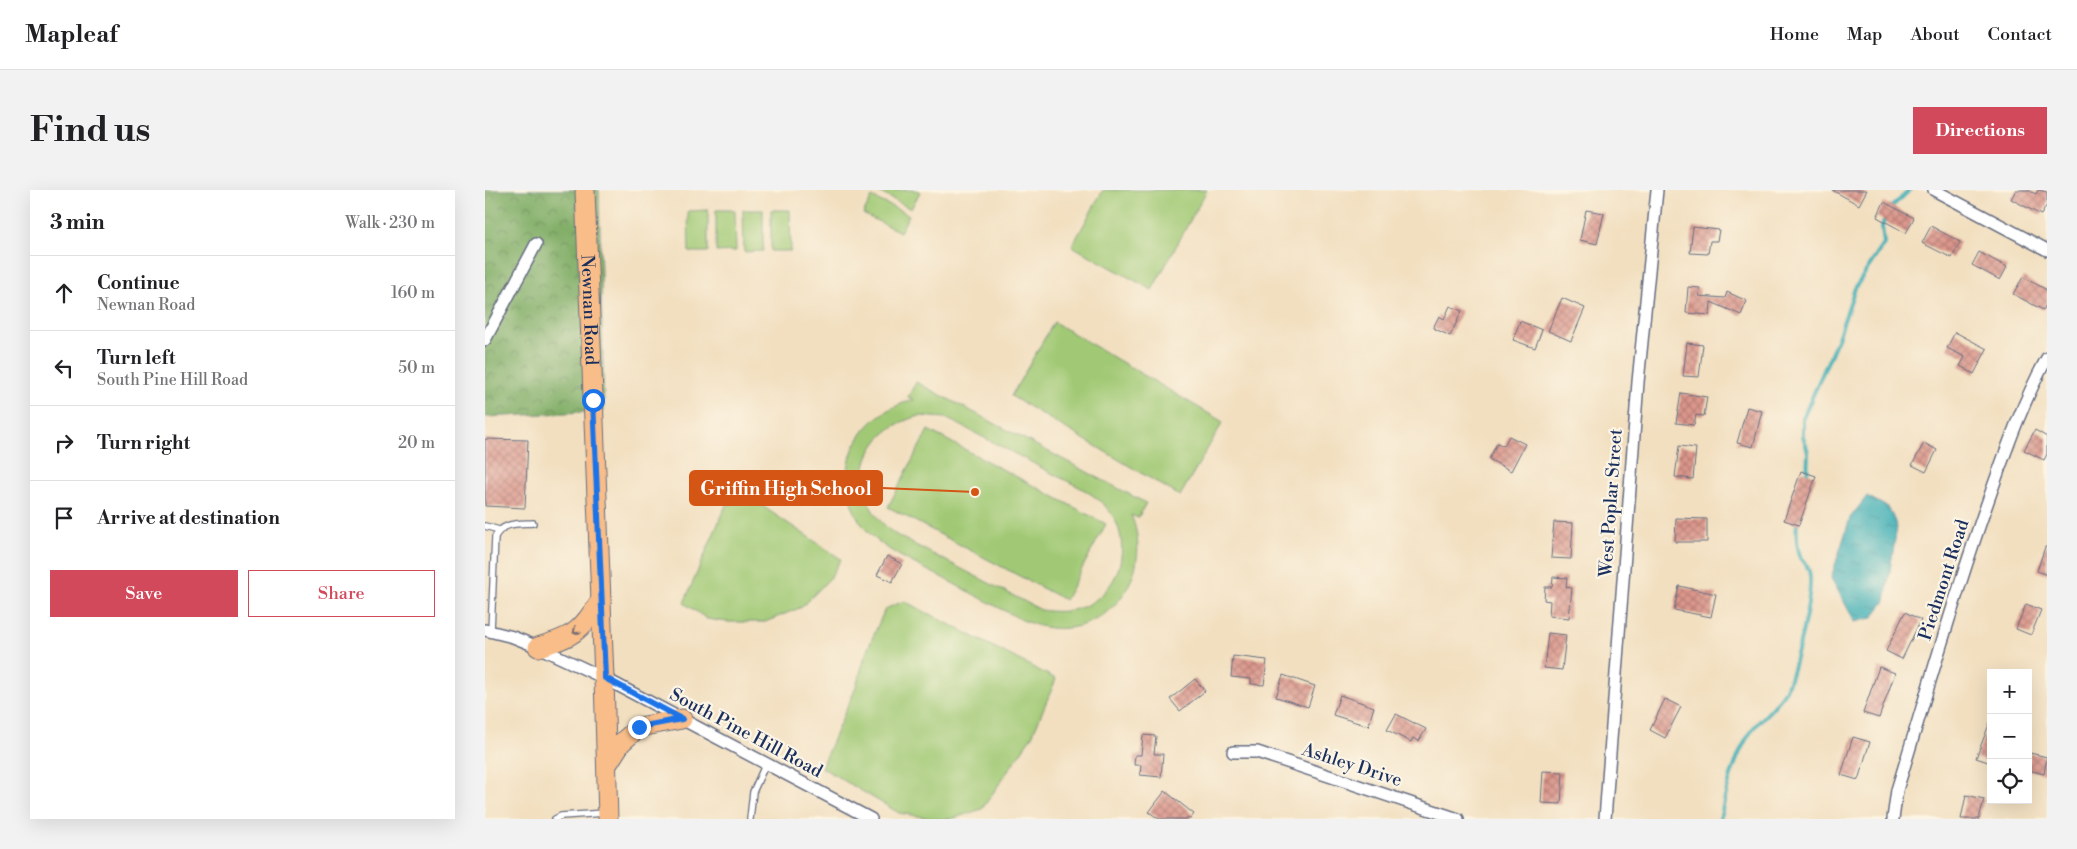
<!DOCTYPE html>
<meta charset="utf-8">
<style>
:root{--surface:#fff;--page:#f2f2f2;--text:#202124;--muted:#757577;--line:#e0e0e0;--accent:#d1495b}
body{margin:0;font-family:"Libre Bodoni",serif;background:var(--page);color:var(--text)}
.controls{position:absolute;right:15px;bottom:15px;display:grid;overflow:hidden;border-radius:0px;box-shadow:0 5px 20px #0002}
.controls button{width:45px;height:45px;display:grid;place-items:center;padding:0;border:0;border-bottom:1px solid var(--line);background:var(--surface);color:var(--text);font:25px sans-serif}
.stop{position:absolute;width:15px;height:15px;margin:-11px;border:4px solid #1a73e8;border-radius:50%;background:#fff}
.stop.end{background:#1a73e8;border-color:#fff;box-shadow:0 1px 5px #0008}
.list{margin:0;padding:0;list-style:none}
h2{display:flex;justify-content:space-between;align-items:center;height:65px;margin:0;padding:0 20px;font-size:21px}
h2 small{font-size:16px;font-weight:400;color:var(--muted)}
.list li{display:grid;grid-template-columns:32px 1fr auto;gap:15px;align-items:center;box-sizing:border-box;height:75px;padding:0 20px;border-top:1px solid var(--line)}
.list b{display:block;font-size:19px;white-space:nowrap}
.list p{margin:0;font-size:16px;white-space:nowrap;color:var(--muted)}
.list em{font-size:16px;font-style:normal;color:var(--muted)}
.actions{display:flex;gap:10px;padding:15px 20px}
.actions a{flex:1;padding:11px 0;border:1px solid var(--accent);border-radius:0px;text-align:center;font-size:18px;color:var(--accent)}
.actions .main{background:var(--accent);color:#fff}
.icon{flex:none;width:28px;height:28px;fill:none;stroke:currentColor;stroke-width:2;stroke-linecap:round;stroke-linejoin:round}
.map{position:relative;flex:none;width:1562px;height:629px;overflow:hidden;border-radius:0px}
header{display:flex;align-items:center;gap:30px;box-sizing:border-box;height:70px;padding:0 25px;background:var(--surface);border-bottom:1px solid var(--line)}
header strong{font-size:24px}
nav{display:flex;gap:28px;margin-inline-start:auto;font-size:18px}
.intro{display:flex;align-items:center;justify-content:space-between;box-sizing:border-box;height:120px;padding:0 30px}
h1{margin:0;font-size:35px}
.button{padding:12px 22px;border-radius:0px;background:var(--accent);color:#fff;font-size:18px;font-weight:700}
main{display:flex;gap:30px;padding:0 30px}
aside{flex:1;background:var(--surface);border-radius:0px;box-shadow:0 5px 20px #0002}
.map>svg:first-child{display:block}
.forest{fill:url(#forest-crowns);stroke:#4e6e62}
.pitch{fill:#a1c975;stroke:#5e7c6a;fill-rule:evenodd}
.water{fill:url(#water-ripples);stroke:#2c6e8a}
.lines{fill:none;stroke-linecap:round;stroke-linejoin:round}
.stream{stroke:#3daeb5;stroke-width:4}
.building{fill:url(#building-cross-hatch)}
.service-casing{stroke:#666d80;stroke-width:8}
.minor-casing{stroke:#666d80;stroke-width:14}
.primary-casing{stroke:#666d80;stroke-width:21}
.service{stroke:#fff;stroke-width:5.5}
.minor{stroke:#fff;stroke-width:11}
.primary{stroke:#f8bd88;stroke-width:19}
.oneway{stroke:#7e6f71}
.route{stroke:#1a73e8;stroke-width:6}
.labels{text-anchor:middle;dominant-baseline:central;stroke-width:4.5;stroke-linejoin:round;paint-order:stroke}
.street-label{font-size:18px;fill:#1b2f5e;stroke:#fcf5e5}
.leader{fill:none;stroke:#d45514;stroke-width:2}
.callout-dot{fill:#d45514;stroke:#fcf5e5;stroke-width:2}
.callout{fill:#d45514;stroke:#d45514;stroke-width:2}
.callout-label{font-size:19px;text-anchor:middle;font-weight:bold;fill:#fff}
</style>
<header>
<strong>Mapleaf</strong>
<nav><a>Home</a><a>Map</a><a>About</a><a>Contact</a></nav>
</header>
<div class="intro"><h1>Find us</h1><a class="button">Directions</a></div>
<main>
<aside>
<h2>3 min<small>Walk · 230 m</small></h2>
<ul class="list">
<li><svg class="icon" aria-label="ahead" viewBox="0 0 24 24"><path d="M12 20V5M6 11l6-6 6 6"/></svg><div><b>Continue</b><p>Newnan Road</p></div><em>160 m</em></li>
<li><svg class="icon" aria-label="left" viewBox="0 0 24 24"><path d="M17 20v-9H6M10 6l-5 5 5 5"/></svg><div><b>Turn left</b><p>South Pine Hill Road</p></div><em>50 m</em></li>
<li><svg class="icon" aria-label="right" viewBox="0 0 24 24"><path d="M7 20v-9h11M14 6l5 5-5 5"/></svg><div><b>Turn right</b></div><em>20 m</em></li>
<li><svg class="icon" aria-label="arrive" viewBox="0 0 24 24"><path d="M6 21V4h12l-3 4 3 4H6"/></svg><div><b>Arrive at destination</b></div></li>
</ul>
<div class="actions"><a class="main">Save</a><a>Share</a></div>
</aside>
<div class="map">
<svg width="1562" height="629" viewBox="0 0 1562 629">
<defs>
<pattern id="forest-crowns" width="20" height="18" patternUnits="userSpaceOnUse" patternTransform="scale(1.25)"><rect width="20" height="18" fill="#80ad66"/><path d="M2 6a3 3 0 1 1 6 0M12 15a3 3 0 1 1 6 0" fill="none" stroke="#688d57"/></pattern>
<pattern id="water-ripples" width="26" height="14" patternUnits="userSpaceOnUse" patternTransform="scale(1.25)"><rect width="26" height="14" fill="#3daeb5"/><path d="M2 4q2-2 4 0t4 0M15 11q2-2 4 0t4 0" fill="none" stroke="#328e96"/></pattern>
<pattern id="building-cross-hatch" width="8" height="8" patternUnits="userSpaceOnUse" patternTransform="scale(1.25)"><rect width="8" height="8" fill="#dc968b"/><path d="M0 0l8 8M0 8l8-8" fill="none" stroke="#b27b75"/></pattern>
</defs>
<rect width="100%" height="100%" fill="#fcf5e5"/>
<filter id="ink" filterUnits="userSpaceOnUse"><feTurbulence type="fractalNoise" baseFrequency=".02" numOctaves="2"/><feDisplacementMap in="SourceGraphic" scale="10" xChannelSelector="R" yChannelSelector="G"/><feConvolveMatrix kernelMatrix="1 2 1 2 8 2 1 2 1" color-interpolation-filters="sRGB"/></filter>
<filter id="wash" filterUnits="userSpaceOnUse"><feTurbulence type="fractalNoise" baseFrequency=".0096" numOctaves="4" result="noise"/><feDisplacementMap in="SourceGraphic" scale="20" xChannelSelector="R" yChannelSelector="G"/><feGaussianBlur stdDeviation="1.12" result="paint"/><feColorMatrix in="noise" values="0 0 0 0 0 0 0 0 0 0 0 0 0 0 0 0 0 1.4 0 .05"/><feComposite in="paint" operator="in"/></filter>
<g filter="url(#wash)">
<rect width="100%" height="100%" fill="#f2dfc0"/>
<path class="forest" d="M0,0H114L119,221L0,227Z"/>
<g class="pitch">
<path d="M390,0H432L435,2L426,19Z"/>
<path d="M618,0H722L667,100L587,56Z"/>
<path d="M387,7L424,25L415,42L378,24Z"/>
<path d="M223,20V62H204L203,21Z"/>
<path d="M231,20H250L251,61L231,62Z"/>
<path d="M258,20H278V61L259,62Z"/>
<path d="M286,20H305L306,61H286Z"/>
<path d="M569,132L738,232L695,306L526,206Z"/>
<path d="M431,192L661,313L653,328L646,325C667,373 637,432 583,438C567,440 552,436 537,430C510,416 483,401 456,387C420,368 374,352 365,307C361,292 362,277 367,262C378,234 400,217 429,210L423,207ZM435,226L460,228L473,234C505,251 537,267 568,284C586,293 606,301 620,316C642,338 642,377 621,400C604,420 581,424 556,420L413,346C359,311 371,240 435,226Z"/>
<path d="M443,240L621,334L580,410L403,317Z"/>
<path d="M267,309L356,369L345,388L317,417L280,432H242L222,429L199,413L241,315Z"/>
<path d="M419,411L571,489L547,546L497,619L466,629H450L414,623L336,577L371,497L381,463L400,419Z"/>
</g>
<path class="water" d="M1382,306L1404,318L1412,337L1400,411L1387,428L1370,432L1346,388L1365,328Z"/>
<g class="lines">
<g class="stream">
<path d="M1404,19L1425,0"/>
<path d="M1322,288L1323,262L1318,246V228L1353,148L1370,98L1399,54L1397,37L1400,27"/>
<path d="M1235,629C1242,598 1249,567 1267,540C1277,527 1294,515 1301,499C1309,481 1330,399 1324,381C1323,376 1319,372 1316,368C1311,356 1311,343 1312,331"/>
</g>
</g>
<g id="blocks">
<g class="building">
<path d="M1347,0H1382L1374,15Z"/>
<path d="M1531,0H1543L1551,4L1553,0L1562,2V15L1556,25L1526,9Z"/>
<path d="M1399,12L1429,28L1421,43L1392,27Z"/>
<path d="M1101,20L1119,23L1112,54L1095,50Z"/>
<path d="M1446,36L1475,52L1467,68L1437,53Z"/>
<path d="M1208,37L1234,40L1232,51H1225L1223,64L1205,63Z"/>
<path d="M1494,62L1522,77L1515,90L1487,75Z"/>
<path d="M1538,87L1562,100V114L1558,120L1528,104Z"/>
<path d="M1203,97L1215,98L1214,106L1240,108L1242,102L1262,111L1256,125L1226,112L1225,125L1201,123Z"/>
<path d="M1077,108L1100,118L1086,151L1063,141Z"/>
<path d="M965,116L977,121L965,146L948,138L954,126L959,129Z"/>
<path d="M1035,131L1057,140L1050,158L1028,150Z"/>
<path d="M1470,142L1502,159L1489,184L1475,176L1480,167L1462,158Z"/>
<path d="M1202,153L1218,155L1214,187L1198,186Z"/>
<path d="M1196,203L1222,207L1219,226L1211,225L1209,235L1191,233Z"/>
<path d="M1262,217L1277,221L1268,257L1252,253Z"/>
<path d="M1550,240L1562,247V264L1559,270L1539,260Z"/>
<path d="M1024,246L1040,254L1026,281L1004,269L1012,253L1019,256Z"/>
<path d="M0,249L43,250L40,318L0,316Z"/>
<path d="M1439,253L1452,260L1441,282L1427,275Z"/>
<path d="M1194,256L1211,258L1208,289L1190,287Z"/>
<path d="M1316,281L1331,286L1314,335L1299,330Z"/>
<path d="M1191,328L1222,329V352H1190Z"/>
<path d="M1069,332L1088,333L1086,369L1066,368Z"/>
<path d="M1560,357H1562V385L1552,381Z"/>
<path d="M402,366L417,374L407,392L392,385Z"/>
<path d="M1068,387L1082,388L1081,397L1087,398L1084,428L1064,426L1065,411L1059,410L1060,397H1067Z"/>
<path d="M1194,396L1231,404L1226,427L1189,420Z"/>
<path d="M1541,414L1556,420L1546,445L1531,439Z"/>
<path d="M1420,422L1436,430L1417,469L1401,461Z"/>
<path d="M1063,443L1081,445L1077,480L1059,478Z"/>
<path d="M748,466L782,470L779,495L766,494V489L746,487Z"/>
<path d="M1394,477L1410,483L1394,528L1378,523Z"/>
<path d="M798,485L830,496L823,517L791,507Z"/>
<path d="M710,489L720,501L695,521L685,509Z"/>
<path d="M855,505L889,517L883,536L848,525Z"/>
<path d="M1180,509L1196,517L1180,548L1165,540Z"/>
<path d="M911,524L941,539L934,551L928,548L926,552L902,540Z"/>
<path d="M1505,532H1506V573L1491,568Z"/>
<path d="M658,545L671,546L669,564H678L676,587L655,585L656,575H649L650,565H656Z"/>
<path d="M1368,547L1385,552L1373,590L1356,585Z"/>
<path d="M1545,563L1562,567L1559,584L1543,580Z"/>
<path d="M1058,581L1078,582L1076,614L1056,613Z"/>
<path d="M680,601L709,624L705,629H674L664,622Z"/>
<path d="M1481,605L1499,609L1494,629H1476Z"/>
</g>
</g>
</g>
<g filter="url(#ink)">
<use href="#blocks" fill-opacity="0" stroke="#666d80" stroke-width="1"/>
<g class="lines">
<g class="service-casing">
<g id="service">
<path d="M0,336L14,340"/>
<path d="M6,441L10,347C18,332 32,334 48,333"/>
<path d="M70,629L76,626L120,623"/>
<path d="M265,629L268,602L281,573"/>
</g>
</g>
<g class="minor-casing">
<g id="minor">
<path d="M1449,0L1562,60"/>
<path d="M0,150L51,54"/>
<path d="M0,440L28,447L53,457L119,488L386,629"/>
<path d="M748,562H772L973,629"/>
<path d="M1120,629L1153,192L1172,0"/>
<path d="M1408,629L1412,600C1442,503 1469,406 1503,311C1520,263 1537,213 1562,168"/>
</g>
</g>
<g class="primary-casing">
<g id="primary">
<path id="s1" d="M100,0L119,488L123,629"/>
<path d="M53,457C91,446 94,442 116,410"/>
<path d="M122,575L136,553L154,537L197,529"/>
</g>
</g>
<use href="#service" class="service"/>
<use href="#minor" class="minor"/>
<use href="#primary" class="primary"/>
</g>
<defs><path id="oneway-chevron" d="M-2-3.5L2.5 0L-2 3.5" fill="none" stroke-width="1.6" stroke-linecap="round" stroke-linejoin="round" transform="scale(1.25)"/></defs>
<use class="oneway" href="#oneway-chevron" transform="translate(91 441) rotate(140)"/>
</g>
<g class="lines" filter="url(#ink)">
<path class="route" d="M108,210L120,488L197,529L154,537"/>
</g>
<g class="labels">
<g class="street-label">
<text stroke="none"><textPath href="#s1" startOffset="120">Newnan Road</textPath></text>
<text transform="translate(1126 313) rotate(-86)">West Poplar Street</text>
<text transform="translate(1459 390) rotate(-72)">Piedmont Road</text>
<text transform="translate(261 543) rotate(28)">South Pine Hill Road</text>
<text transform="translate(867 575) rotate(18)">Ashley Drive</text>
</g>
</g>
<path class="leader" d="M490 302L397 298"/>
<circle class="callout-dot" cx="490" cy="302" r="5"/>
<rect class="callout" x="205" y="281" width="192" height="34" rx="5"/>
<g class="callout-label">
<text x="301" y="305">Griffin High School</text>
</g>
</svg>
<div class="controls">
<button>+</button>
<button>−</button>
<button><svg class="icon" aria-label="locate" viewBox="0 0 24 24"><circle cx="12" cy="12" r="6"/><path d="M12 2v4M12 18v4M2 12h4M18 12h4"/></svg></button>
</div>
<div class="stop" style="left:108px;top:210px"></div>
<div class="stop end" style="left:154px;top:537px"></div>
</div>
</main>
